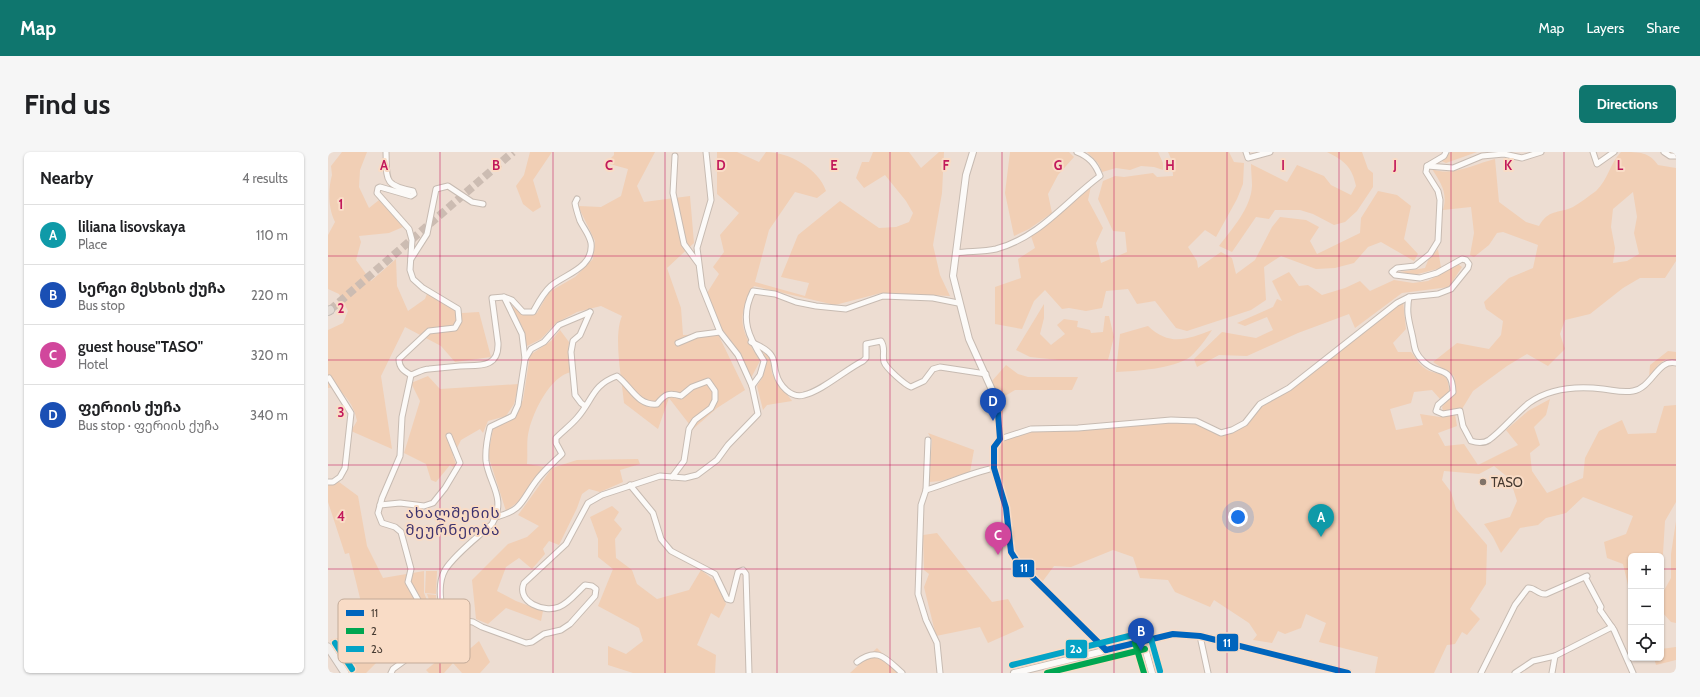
<!DOCTYPE html>
<meta charset="utf-8">
<style>
:root{--surface:#fff;--page:#f6f6f6;--text:#202124;--muted:#757577;--line:#e0e0e0;--accent:#0f766e}
body{margin:0;font-family:Cabin,"Noto Sans Georgian",sans-serif;background:var(--page);color:var(--text)}
.controls{position:absolute;right:12px;bottom:12px;display:grid;overflow:hidden;border-radius:6px;box-shadow:0 1px 3px #0004}
.controls button{width:36px;height:36px;display:grid;place-items:center;padding:0;border:0;border-bottom:1px solid var(--line);background:var(--surface);color:var(--text);font:20px sans-serif}
.you{position:absolute;left:910px;top:365px;width:14px;height:14px;margin:-10px;border:3px solid #fff;border-radius:50%;background:#1a73e8;box-shadow:0 0 0 6px #1a73e833}
.badge{display:grid;place-items:center;width:26px;height:26px;border-radius:50%;background:var(--accent);color:#fff;font-size:13px;font-weight:700}
.pin{position:absolute;translate:-50% -33px;filter:drop-shadow(0 1px 2px #0008)}
.pin::after{content:'';position:absolute;top:21px;width:14px;height:12px;background:inherit;clip-path:polygon(0 0,100% 0,50% 100%)}
.list{margin:0;padding:0;list-style:none}
h2{display:flex;justify-content:space-between;align-items:center;height:52px;margin:0;padding:0 16px;font-size:17px}
h2 small{font-size:13px;font-weight:400;color:var(--muted)}
.list li{display:grid;grid-template-columns:26px 1fr auto;gap:12px;align-items:center;box-sizing:border-box;height:60px;padding:0 16px;border-top:1px solid var(--line)}
.list b{display:block;font-size:15px;white-space:nowrap}
.list p{margin:0;font-size:13px;white-space:nowrap;color:var(--muted)}
.list em{font-size:13px;font-style:normal;color:var(--muted)}
.icon{flex:none;width:22px;height:22px;fill:none;stroke:currentColor;stroke-width:2;stroke-linecap:round;stroke-linejoin:round}
.map{position:relative;flex:none;width:1348px;height:521px;overflow:hidden;border-radius:6px}
header{display:flex;align-items:center;gap:24px;box-sizing:border-box;height:56px;padding:0 20px;background:var(--accent);color:#fff}
header strong{font-size:19px}
nav{display:flex;gap:22px;margin-inline-start:auto;font-size:14px}
.intro{display:flex;align-items:center;justify-content:space-between;box-sizing:border-box;height:96px;padding:0 24px}
h1{margin:0;font-size:28px}
.button{padding:10px 18px;border-radius:6px;background:var(--accent);color:#fff;font-size:14px;font-weight:700}
main{display:flex;gap:24px;padding:0 24px}
aside{flex:1;background:var(--surface);border-radius:6px;box-shadow:0 1px 3px #0004}
.map>svg:first-child{display:block}
.green{fill:#f1cfb5;fill-rule:evenodd}
.lines{fill:none;stroke-linecap:round;stroke-linejoin:round}
.trunk-tunnel{stroke:#ccbcb2;stroke-width:8;stroke-dasharray:8 4;stroke-linecap:butt}
.minor-casing{stroke:#c7bbb2;stroke-width:7}
.tertiary-casing{stroke:#c7bbb2;stroke-width:8}
.secondary-casing{stroke:#c7bbb2;stroke-width:9}
.trunk-casing{stroke:#c5bdb7;stroke-width:10}
.minor{stroke:#fcfaf8;stroke-width:5}
.tertiary{stroke:#fcfaf8;stroke-width:6}
.secondary{stroke:#f2eeeb;stroke-width:7}
.trunk{stroke:#e2d9d2;stroke-width:8}
.bus-1-casing{stroke:#f9dcc6;stroke-width:9}
.bus-2-casing{stroke:#f9dcc6;stroke-width:9}
.bus-3-casing{stroke:#f9dcc6;stroke-width:9}
.bus-1{stroke:#0065bd;stroke-width:6}
.bus-2{stroke:#00a651;stroke-width:6}
.bus-3{stroke:#04a3c6;stroke-width:6}
.grid{fill:none;stroke:#c2185b;stroke-width:1;stroke-opacity:0.55}
.poi-dot{fill:#807369;stroke:#f9dcc6;stroke-width:1.5}
.labels{text-anchor:middle;dominant-baseline:central;stroke-width:4;stroke-linejoin:round;paint-order:stroke}
.poi-label{font-size:13px;fill:#463a31;stroke:#f9dcc6;text-anchor:start}
.quarter-label{font-size:15px;letter-spacing:1px;fill:#3c326e;stroke:#f9dcc6}
.key{fill:#f9dcc6;stroke:#c3ab99;stroke-width:1}
.key-label{font-size:11px;fill:#463a31}
.grid-label{font-size:13px;text-anchor:middle;font-weight:bold;fill:#c2185b;stroke:#f9dcc6;stroke-width:4;stroke-linejoin:round;paint-order:stroke}
.line-badge{stroke:#f9dcc6;stroke-width:1.5}
.badge-label{font-size:11px;text-anchor:middle;font-weight:bold;fill:#fff}
</style>
<header>
<strong>Map</strong>
<nav><a>Map</a><a>Layers</a><a>Share</a></nav>
</header>
<div class="intro"><h1>Find us</h1><a class="button">Directions</a></div>
<main>
<aside>
<h2>Nearby<small>4 results</small></h2>
<ul class="list">
<li><span class="badge" style="background:#0f9aa8">A</span><div><b>liliana lisovskaya</b><p>Place</p></div><em>110 m</em></li>
<li><span class="badge" style="background:#1a4fb4">B</span><div><b>სერგი მესხის ქუჩა</b><p>Bus stop</p></div><em>220 m</em></li>
<li><span class="badge" style="background:#d1479c">C</span><div><b>guest house&quot;TASO&quot;</b><p>Hotel</p></div><em>320 m</em></li>
<li><span class="badge" style="background:#1a4fb4">D</span><div><b>ფერიის ქუჩა</b><p>Bus stop · ფერიის ქუჩა</p></div><em>340 m</em></li>
</ul>
</aside>
<div class="map">
<svg width="1348" height="521" viewBox="0 0 1348 521">
<rect width="100%" height="100%" fill="#edddd2"/>
<g class="green">
<path d="M14,0H39L32,18L31,35L41,56L51,48L75,75L61,81L31,84L33,90L28,108L43,129L68,107L69,134L80,159L97,147L100,139L120,148L134,161L151,160L163,205L127,210L113,194L77,175L53,224L64,297L23,279L29,269C26,254 19,244 7,235L0,236V178L15,171L20,159L11,142L0,137V83L7,70C0,56 0,37 4,23L3,14Z"/>
<path d="M202,0H224L205,28L213,55L205,60L195,52L188,34L196,23Z"/>
<path d="M286,0H327L309,34L316,50L362,44L366,91L339,116L353,156L355,183L390,182L417,238L389,256L365,277L341,246L330,277L296,251C294,229 285,184 294,164L273,154L249,160L228,171L213,187L197,195L195,176L181,152L195,162L209,161L221,140L247,125L265,107L267,89L250,54L273,55L293,44L300,17L278,11L286,3Z"/>
<path d="M389,0H409L431,10L438,0C461,0 491,17 498,39L489,46L467,40L441,78L427,130L477,144L481,131L453,125L470,83L512,49L551,76L568,75L581,70L585,61L578,49L557,23L536,36L528,26L534,10H541L545,0H581L593,16L611,0H616L614,41L605,93L612,123L622,144L553,141L507,153L426,134C407,167 413,178 432,209L423,226L412,201L394,177L379,141L391,122L385,115L396,100L392,83L411,61L389,42Z"/>
<path d="M682,0H741L746,5L730,23L720,42L724,61L701,77L686,84L677,41Z"/>
<path d="M759,0H830L835,11V18L826,15L813,14L802,18L788,16L774,20L770,11Z"/>
<path d="M840,0H901L906,10L916,11L915,32L909,47L888,85L877,78L860,95L869,109L870,116L893,100L904,106L908,122L927,108L944,75L952,65L978,68L991,75L982,89L989,102L1032,81L1033,66L1050,39L1069,43L1083,54L1076,87L1090,102L1086,109L1053,90L1040,95L1026,111L1007,116L988,117L953,104L936,115L938,148L923,158L859,179L848,176L827,149L809,152L800,137L778,139L774,156L758,159L741,156L734,157L717,138L706,149L694,177L667,172V135L693,126L690,107L707,96L703,84L763,34L760,48L775,76L768,91L773,111L799,100L797,80L785,79L770,47L775,29L787,24L796,25L825,21L829,25L845,24L844,9Z"/>
<path d="M999,0H1034L1040,17L1045,21V35L1029,59L1017,70L1006,73L985,62L972,58H947L941,67L928,65L904,100L891,94C904,77 923,56 924,34C924,27 923,19 923,12L959,30L969,13L996,24L1003,33L1023,43L1028,34C1024,15 1017,9 999,0Z"/>
<path d="M1123,0H1149L1118,11L1111,8Z"/>
<path d="M1293,0C1312,0 1321,0 1330,13L1348,16V109L1337,126H1312L1295,136L1262,162L1237,168L1232,182L1237,197L1220,214L1199,202L1179,214L1145,239L1134,257L1115,259L1114,255L1128,238L1126,224L1105,210L1129,191L1161,197L1173,183L1175,169L1158,157L1156,150L1181,126L1205,116L1210,93L1175,80L1169,81L1161,93L1146,105L1142,103L1146,81L1143,55L1115,58C1120,41 1113,31 1104,17C1125,25 1146,12 1167,7L1171,50L1198,70L1211,74C1221,57 1229,62 1245,55C1252,51 1261,44 1268,39C1280,28 1282,11 1293,0ZM1305,40L1309,65L1306,81L1311,102L1299,109L1285,111L1287,96L1283,75L1285,57Z"/>
<path d="M1110,97L1113,116L1086,123L1072,120L1097,116L1101,106Z"/>
<path d="M1130,112L1134,115L1121,135L1074,141L1027,176L1021,162L970,181L919,204L891,203L869,215L866,207L894,180L928,186L945,178L939,165L917,174L909,171L945,155L949,147L954,149L944,129L961,120L971,134L980,133L994,143L1017,136L1032,129L1042,139L1066,128L1085,131L1100,129Z"/>
<path d="M1075,149L1078,177L1065,191L1070,200H1083C1087,204 1090,211 1095,215C1108,226 1121,215 1121,240L1112,247L1104,238L1086,240L1083,251L1062,257L1068,278L1095,273L1092,262L1112,265L1127,262L1129,274L1110,281L1117,294L1136,292L1150,313L1190,293L1178,278L1200,259L1222,247L1218,263L1206,275L1212,293L1202,301L1204,319L1219,341L1255,326L1257,306L1271,279L1294,268L1300,282L1328,281L1336,254L1348,253V350L1337,369L1334,418L1333,421V404H1303V446L1295,412L1279,406L1276,390L1298,382L1305,364L1255,345L1238,361L1218,366L1210,373L1192,376L1173,401L1165,385L1156,372L1182,365L1189,349L1182,327L1166,314L1151,322L1116,319L1114,328L1123,340L1128,357L1159,393L1158,432L1142,457L1152,467L1139,483L1134,480L1127,492L1119,493L1106,521H1047L1050,505L991,490L998,471L978,462L973,476L957,482L950,479L944,491L925,488L929,483L921,471L886,448L882,455L847,440L840,428L812,426L805,405L785,398L743,415L726,414L712,433L683,400L678,356L665,306L672,287L703,277L816,270L868,271L893,281L912,275L932,253L961,237Z"/>
<path d="M716,152V166L712,182L723,193L737,182L729,173L736,167L750,169L749,175L762,178L763,181L775,180L777,164H781L786,185L780,208H731L702,205L688,198Z"/>
<path d="M820,174C842,195 860,187 884,178C878,187 870,198 862,205C845,217 808,219 788,220L792,182Z"/>
<path d="M232,178L241,190L240,202L243,220C222,225 206,258 201,278C198,288 200,301 199,312L217,315L191,349L178,359L160,303L165,277L184,267L195,248L202,203L223,189Z"/>
<path d="M434,197L442,205L444,222L464,249L439,253L435,258L429,234C438,221 440,211 434,197Z"/>
<path d="M1340,199L1348,200V209L1338,207L1330,213L1321,226L1322,213Z"/>
<path d="M678,213L690,222L700,225H750L744,238H687L672,247L664,229Z"/>
<path d="M100,224L112,237L191,232L186,252L178,264L160,269L155,281L152,277L133,288L125,304L130,318L122,313L108,330L103,328L98,312L76,301L92,249L83,231Z"/>
<path d="M600,281L646,298L642,320L613,329L601,330L604,288Z"/>
<path d="M310,307L312,312L292,318L295,330L272,340L261,337L254,342L249,356L231,393L221,389L215,397L217,402L204,417L191,406L178,415L169,439L188,449L215,459L213,469L178,456L160,472L148,467L144,428L180,392L199,385L211,374L190,363L224,316L249,308Z"/>
<path d="M11,330L30,344L39,394L55,426L96,419V441L104,460L98,472L80,484L52,507L38,521H26L15,509L2,488L40,479L21,401L17,402L0,350V333Z"/>
<path d="M284,354L291,360L286,368L294,377L287,387L288,406L304,418L309,432L329,447L361,438L373,418L387,429L398,452L391,466L383,461L369,493L388,503L387,521H305L280,513V494L298,502L315,489L311,476L270,454L285,417L270,405V387L262,365Z"/>
<path d="M1348,369V471L1343,470L1333,459L1334,442L1343,426V402Z"/>
<path d="M609,381L664,450L680,447L696,475L660,491L652,475L608,484L596,435L601,422L596,418L595,383Z"/>
<path d="M98,419H109L108,442L97,441Z"/>
<path d="M99,442L108,443L109,464L107,465Z"/>
<path d="M151,489L162,510L152,521H134L125,511L116,521H101L98,518L131,491L137,501Z"/>
<path d="M1348,495V508L1328,513L1326,506H1333V497Z"/>
<path d="M549,496L574,521H522Z"/>
</g>
<g class="lines">
<path class="trunk-tunnel" d="M2,158L185,0"/>
<g class="minor-casing">
<g id="minor">
<path d="M58,0C59,28 55,33 85,39L86,42L83,44L52,35L50,36L49,41L81,77L84,88L82,118L85,127L95,136L130,157L131,169L127,176L101,179L71,207C71,216 76,219 83,223C89,221 95,217 101,217C111,216 121,215 132,214C150,213 171,217 170,191L164,146L176,145L194,182L197,207L190,253L185,264L162,275C159,287 157,297 158,309C161,332 179,346 164,372C150,385 127,402 117,418C108,434 113,461 122,475"/>
<path d="M918,0L920,6L942,0"/>
<path d="M1265,0L1269,12L1286,0"/>
<path d="M1336,0L1342,4H1348"/>
<path d="M347,4L345,41L356,92L370,111"/>
<path d="M1099,14L1125,16L1154,4L1176,2L1194,6L1213,0"/>
<path d="M628,101C640,99 655,100 668,97C712,85 737,50 772,24C767,11 761,5 749,0"/>
<path d="M83,107L99,82L108,37L120,34L144,50L155,52"/>
<path d="M176,145L184,148L195,160H205C210,151 215,141 223,134C237,122 266,116 263,91C261,82 256,77 252,69C250,63 248,57 247,51L249,47"/>
<path d="M1081,145C1078,160 1081,169 1084,182C1087,194 1085,200 1096,210C1111,224 1124,213 1125,240L1110,253L1108,259L1115,262L1132,259L1135,274L1143,289C1149,291 1155,292 1161,288C1175,278 1187,262 1201,251C1222,236 1250,234 1275,237C1285,238 1294,241 1305,239C1324,236 1330,206 1348,211"/>
<path d="M423,190C431,194 438,196 443,203C447,208 446,215 448,221C451,233 463,247 476,243C494,239 517,218 535,209L538,206V192L553,189C558,196 554,202 556,210C558,216 577,233 583,235L596,229L605,217L612,215L658,222"/>
<path d="M350,191L369,183L392,180"/>
<path d="M197,207L203,197L216,190L231,173L262,160"/>
<path d="M83,223L74,265L72,304L54,346L50,361L54,371L67,375L73,380L83,417L80,430L110,484"/>
<path d="M424,234L432,223L436,209C421,186 411,167 425,139L447,142L468,150L488,154L518,157L555,144L605,146L630,151"/>
<path d="M257,254L253,251L247,243L243,200L245,189L252,183L262,160"/>
<path d="M672,287L703,277L750,276L843,268L868,269L893,281L904,278L917,271L932,252L961,236L1069,151L1081,145L1110,142L1123,137L1140,116L1141,112L1138,108L1134,107L1109,121L1092,126L1067,123L1064,120L1069,116L1087,114L1102,102L1110,89L1112,48L1110,39L1098,20L1099,14L1116,4L1118,0"/>
<path d="M600,288L598,338L593,353L590,442L598,468L609,491L612,521"/>
<path d="M0,330H5L12,325L17,316L23,261L1,226"/>
<path d="M302,333L325,361L333,387L343,399L387,422L399,447L403,448L410,420L415,418L418,422L421,521"/>
<path d="M598,338C621,331 643,321 666,316"/>
<path d="M52,353L72,351L96,354L105,351L117,336L132,311L121,284"/>
<path d="M168,365C195,358 193,349 208,329C215,319 225,311 234,302L228,291V286C235,279 243,273 249,266C265,248 264,233 289,224C303,234 309,254 329,252C337,242 341,240 353,244L364,235L380,229L387,239V248L383,256L367,268L361,277L356,309L344,325"/>
<path d="M1257,425L1273,455L1272,458L1286,478L1305,521"/>
<path d="M872,484L880,521"/>
<path d="M529,510C550,494 558,507 574,521"/>
<path d="M63,521L65,517L132,468L145,470L154,475L198,491L204,490L216,482L233,478L242,472L267,444L268,437L264,434L257,433C249,440 241,451 231,455C216,461 188,450 196,431L238,392L260,351L274,343L332,324L357,326L369,323L389,308L400,293L430,262L424,234L410,203L392,180L374,135L369,96L383,48L378,0"/>
<path d="M1153,521L1187,453L1200,436C1207,435 1210,443 1218,442L1259,424"/>
<path d="M1187,521L1205,509L1227,504L1284,475"/>
<path d="M1224,521L1227,504"/>
</g>
</g>
<g class="tertiary-casing">
<g id="tertiary">
<path d="M645,0L638,23L625,124L641,187L669,249L672,287L666,295V316L678,356L683,400L690,411L778,498"/>
<path d="M815,489L824,521"/>
<path d="M686,521L845,482L872,484L1020,521"/>
</g>
</g>
<g class="secondary-casing">
<path id="secondary" d="M0,495L17,521"/>
</g>
<g class="trunk-casing">
<path id="trunk" d="M0,159L2,158"/>
</g>
<use href="#minor" class="minor"/>
<use href="#tertiary" class="tertiary"/>
<use href="#secondary" class="secondary"/>
<use href="#trunk" class="trunk"/>
<g class="bus-1-casing">
<g id="bus-1">
<path d="M669,249L672,287L666,295V316L678,356L683,400L690,411L778,498"/>
<path d="M778,498L845,482L872,484L1020,521"/>
</g>
</g>
<g class="bus-2-casing">
<g id="bus-2">
<path d="M807,491L816,521"/>
<path d="M719,521L817,497"/>
</g>
</g>
<g class="bus-3-casing">
<g id="bus-3">
<path d="M823,487L832,519"/>
<path d="M7,491L24,517"/>
<path d="M684,513L813,481"/>
</g>
</g>
<use href="#bus-1" class="bus-1"/>
<use href="#bus-2" class="bus-2"/>
<use href="#bus-3" class="bus-3"/>
</g>
<path class="grid" d="M112,0V521M225,0V521M337,0V521M449,0V521M562,0V521M674,0V521M786,0V521M899,0V521M1011,0V521M1123,0V521M1236,0V521M0,104H1348M0,208H1348M0,313H1348M0,417H1303M1333,417H1348"/>
<circle class="poi-dot" cx="1155" cy="330" r="4"/>
<g class="labels">
<g class="poi-label">
<text x="1163" y="330">TASO</text>
</g>
<g class="quarter-label">
<text x="125" y="361">ახალშენის<tspan x="125" dy="17">მეურნეობა</tspan></text>
</g>
</g>
<rect x="10" y="447" width="132" height="64" rx="6" class="key"/>
<rect x="18" y="458" width="18" height="6" fill="#0065bd"/>
<rect x="18" y="476" width="18" height="6" fill="#00a651"/>
<rect x="18" y="494" width="18" height="6" fill="#04a3c6"/>
<g class="key-label">
<text x="43" y="465">11</text>
<text x="43" y="483">2</text>
<text x="43" y="501">2ა</text>
</g>
<g class="grid-label">
<text x="56" y="18">A</text>
<text x="168" y="18">B</text>
<text x="281" y="18">C</text>
<text x="393" y="18">D</text>
<text x="506" y="18">E</text>
<text x="618" y="18">F</text>
<text x="730" y="18">G</text>
<text x="842" y="18">H</text>
<text x="955" y="18">I</text>
<text x="1067" y="18">J</text>
<text x="1180" y="18">K</text>
<text x="1292" y="18">L</text>
<text x="13" y="57">1</text>
<text x="13" y="161">2</text>
<text x="13" y="265">3</text>
<text x="13" y="369">4</text>
</g>
<g class="line-badge">
<rect x="684" y="407" width="23" height="19" rx="4" fill="#0065bd"/>
<rect x="888" y="481" width="23" height="19" rx="4" fill="#0065bd"/>
<rect x="737" y="487" width="23" height="20" rx="4" fill="#04a3c6"/>
</g>
<g class="badge-label">
<text x="696" y="420">11</text>
<text x="899" y="495">11</text>
<text x="748" y="501">2ა</text>
</g>
</svg>
<div class="controls">
<button>+</button>
<button>−</button>
<button><svg class="icon" aria-label="locate" viewBox="0 0 24 24"><circle cx="12" cy="12" r="6"/><path d="M12 2v4M12 18v4M2 12h4M18 12h4"/></svg></button>
</div>
<div class="you"></div>
<div class="pin badge" style="left:993px;top:385px;background:#0f9aa8">A</div>
<div class="pin badge" style="left:813px;top:499px;background:#1a4fb4">B</div>
<div class="pin badge" style="left:670px;top:403px;background:#d1479c">C</div>
<div class="pin badge" style="left:665px;top:269px;background:#1a4fb4">D</div>
</div>
</main>
